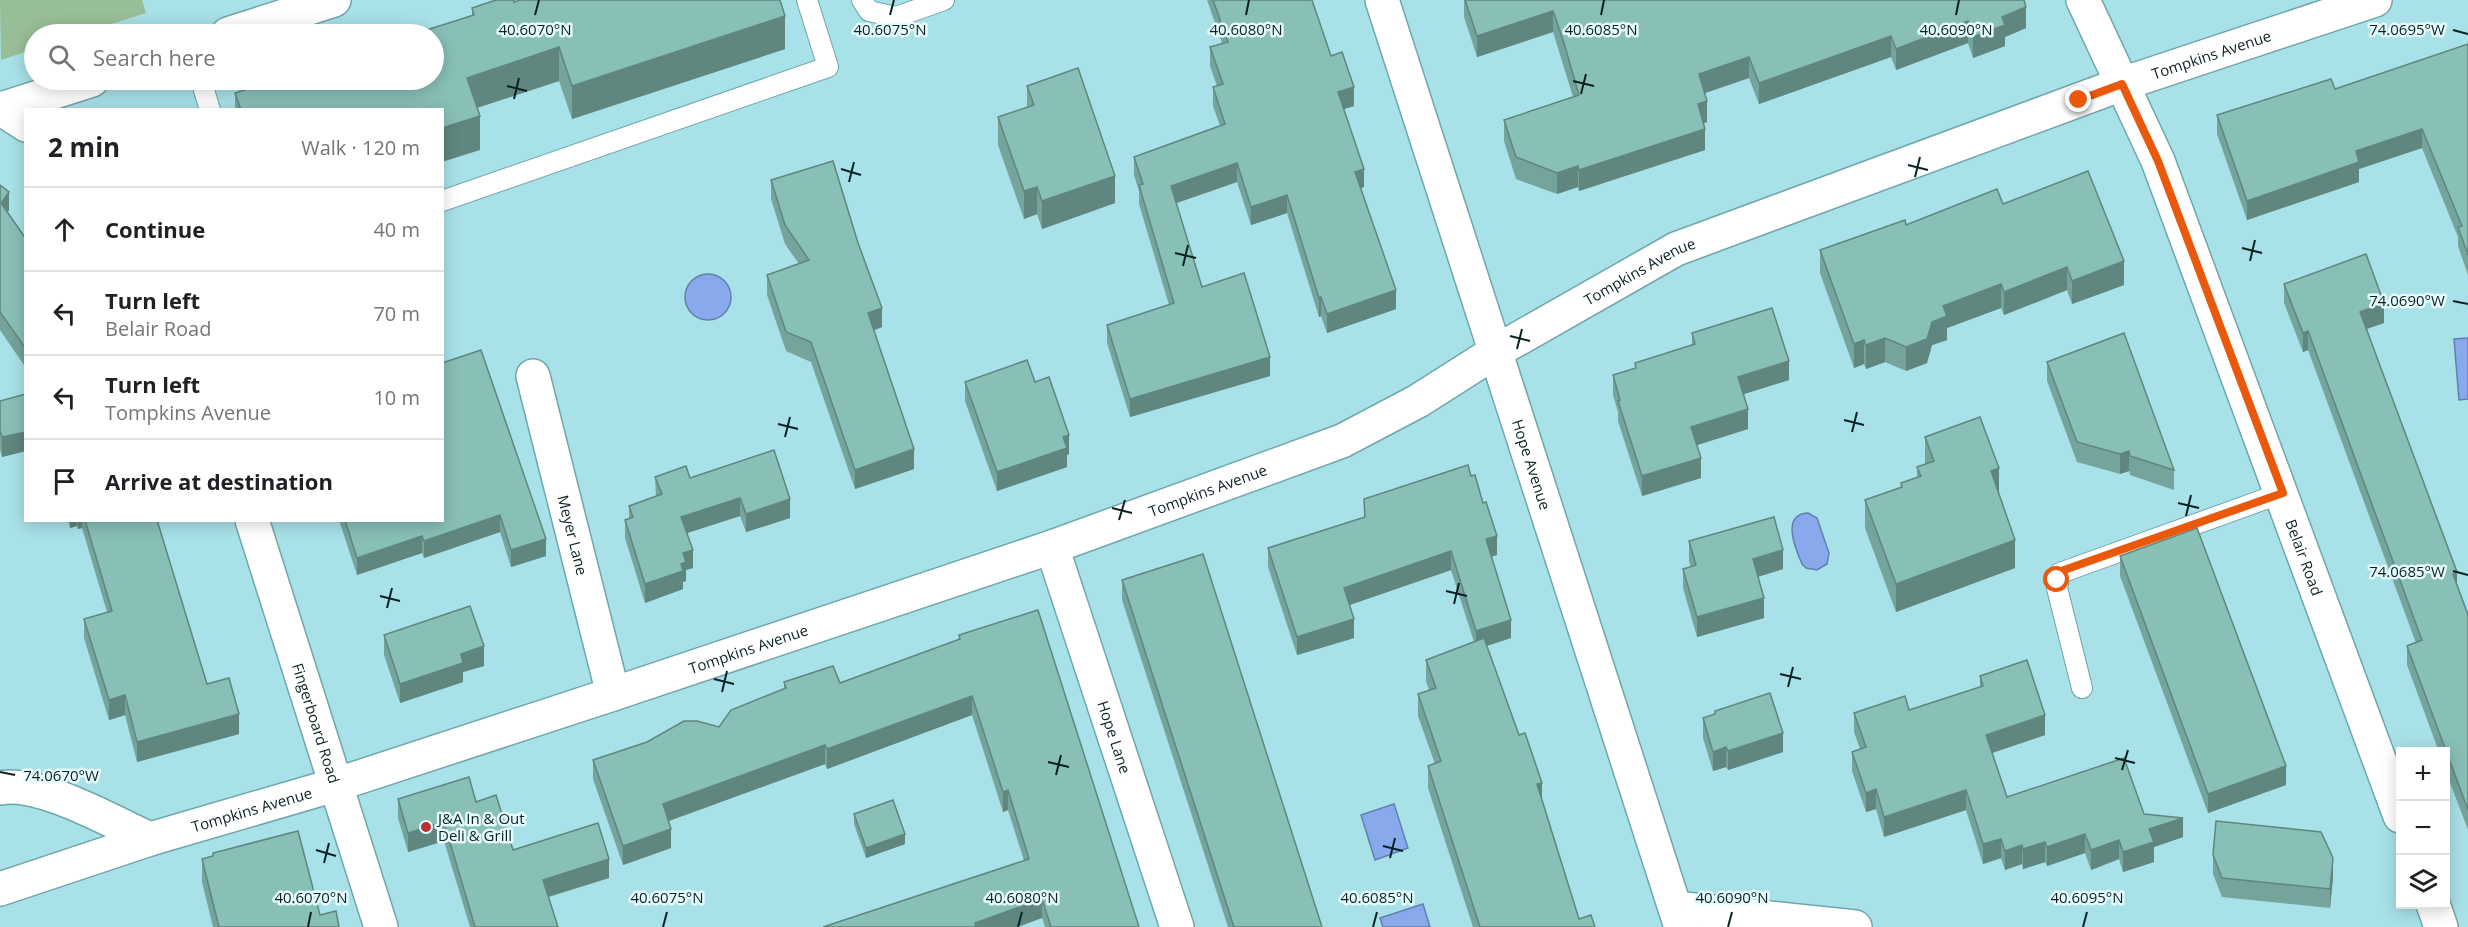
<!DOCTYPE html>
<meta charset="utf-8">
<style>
:root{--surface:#fff;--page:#f2f2f2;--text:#202124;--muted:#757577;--line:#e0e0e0}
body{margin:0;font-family:"Open Sans",sans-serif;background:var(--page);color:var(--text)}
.controls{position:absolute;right:18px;bottom:18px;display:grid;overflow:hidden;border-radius:0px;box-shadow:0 3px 15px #0003}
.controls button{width:54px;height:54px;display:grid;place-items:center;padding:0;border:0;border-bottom:2px solid var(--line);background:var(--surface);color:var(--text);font:30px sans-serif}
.stop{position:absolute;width:18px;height:18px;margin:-14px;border:4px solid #ea580c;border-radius:50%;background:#fff}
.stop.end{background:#ea580c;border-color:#fff;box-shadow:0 2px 6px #0008}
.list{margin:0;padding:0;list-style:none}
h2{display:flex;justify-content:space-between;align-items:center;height:78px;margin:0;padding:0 24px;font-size:26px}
h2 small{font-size:20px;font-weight:400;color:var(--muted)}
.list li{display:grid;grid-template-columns:39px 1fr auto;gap:18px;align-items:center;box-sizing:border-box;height:84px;padding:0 24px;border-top:2px solid var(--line)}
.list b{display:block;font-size:22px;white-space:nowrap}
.list p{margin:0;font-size:20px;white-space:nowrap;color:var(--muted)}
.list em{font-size:20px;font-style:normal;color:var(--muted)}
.icon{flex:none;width:33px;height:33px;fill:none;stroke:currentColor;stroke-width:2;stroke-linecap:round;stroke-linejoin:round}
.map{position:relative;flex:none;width:2468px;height:927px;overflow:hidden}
.search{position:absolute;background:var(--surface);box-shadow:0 3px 15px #0003;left:24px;top:24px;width:420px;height:66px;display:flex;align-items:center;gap:15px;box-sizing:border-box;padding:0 21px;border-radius:33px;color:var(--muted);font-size:22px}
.panel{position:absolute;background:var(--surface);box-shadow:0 3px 15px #0003;left:24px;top:108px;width:420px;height:414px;border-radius:0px}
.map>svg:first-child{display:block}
.green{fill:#98be97}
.water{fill:#88a9eb;stroke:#6280af;stroke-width:1.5}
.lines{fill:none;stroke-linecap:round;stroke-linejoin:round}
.lane-casing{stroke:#6fa6ac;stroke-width:22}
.street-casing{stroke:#6fa6ac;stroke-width:36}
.secondary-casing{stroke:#6fa6ac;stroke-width:36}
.lane{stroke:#fff;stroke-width:20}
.street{stroke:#fff;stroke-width:33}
.secondary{stroke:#fff;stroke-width:33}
.wall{fill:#75a49d}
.shaded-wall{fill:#5f867f}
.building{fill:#88bfb6;stroke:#5f867f;stroke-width:1.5}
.route{stroke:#ea580c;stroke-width:8}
.ticks{fill:none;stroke:#0b2224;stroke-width:2}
.poi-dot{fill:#be2e34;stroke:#e5fbfd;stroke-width:2}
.labels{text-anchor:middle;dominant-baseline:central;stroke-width:5;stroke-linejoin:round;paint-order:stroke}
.street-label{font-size:15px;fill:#0b2224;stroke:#e5fbfd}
.poi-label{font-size:15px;fill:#0b2224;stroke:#e5fbfd;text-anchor:start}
.ticks-label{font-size:15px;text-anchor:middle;fill:#0b2224;stroke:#e5fbfd;stroke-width:5;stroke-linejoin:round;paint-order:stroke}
</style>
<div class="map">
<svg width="2468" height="927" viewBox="0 0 2468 927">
<rect width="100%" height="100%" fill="#a8e1e7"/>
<path class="green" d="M0,0H142L146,13L80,34H34V49L1,60Z"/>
<g class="water">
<circle cx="708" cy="297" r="23"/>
<path d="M2468,338V399L2459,400L2454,339Z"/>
<path d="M1808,513L1817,518L1829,553L1827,564L1817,570L1806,568L1802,564C1795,548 1781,514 1808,513Z"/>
<path d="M1394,804L1408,848L1375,860L1361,815Z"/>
<path d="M1423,904L1430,927H1383L1380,918Z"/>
</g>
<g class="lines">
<g class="lane-casing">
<g id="lane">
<path d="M862,0L869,11L896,17L944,0"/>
<path d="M201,80L210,110"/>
<path d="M442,201L828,67L807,0"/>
<path d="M2082,688L2057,588L2060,573L2282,493"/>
</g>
</g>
<g class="street-casing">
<g id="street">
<path id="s1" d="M1382,0L1681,927"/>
<path id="s2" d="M2083,0L2158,161L2400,816"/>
<path d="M228,34L334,0"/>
<path d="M1,109L92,80"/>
<path id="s3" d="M533,376L613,694"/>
<path id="s4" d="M1052,547L1177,927"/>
<path d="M0,788C40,780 112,822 150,839"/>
<path id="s5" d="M0,889L150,839L335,785L613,694L1052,547L1342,441L1418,401L1495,352L1676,249L2122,84L2375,0"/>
<path d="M2433,904L2441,927"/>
<path d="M1675,908L1855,927"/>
</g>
</g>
<g class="secondary-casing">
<g id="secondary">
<path d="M0,108L26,125"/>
<path id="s6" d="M252,520L381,927"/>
</g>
</g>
<use href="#lane" class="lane"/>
<use href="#street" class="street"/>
<use href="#secondary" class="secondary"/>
</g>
<g class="wall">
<path d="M1207,0H1312L1331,56L1354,106L1344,109L1364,187L1361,188L1396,309L1327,333L1321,316L1319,317L1287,213L1251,225L1237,182L1176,203L1202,287L1270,376L1130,417L1107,343V325L1169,305L1139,204V191L1134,175V157L1220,126L1213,106V87L1217,86L1210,66V47L1222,43Z"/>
<path d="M1464,0H2024L2026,28L2005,37V46L1973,58L1968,43L1896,70L1891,57L1759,104L1749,78L1705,93L1707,122L1703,123L1705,150L1579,191L1578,187L1557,194L1516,179L1504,141V120L1573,97L1553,32L1477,57L1464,17Z"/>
<path d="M514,2L785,49L572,119L559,81L477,108L480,150L442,110H235V93L472,15V8Z"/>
<path d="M2468,44V275L2458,246V237L2422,148L2359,169V182L2247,220L2217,134V115L2335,89Z"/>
<path d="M1027,86L1115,203L1042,229L1037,214L1024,219L998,145V117L1027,107Z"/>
<path d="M771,180L882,327L873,330L914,469L855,489L811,362L786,351L767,295V275L799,264L785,244L771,199Z"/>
<path d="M0,185L9,210L7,213L26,239V368L0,330Z"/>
<path d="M2003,204L2124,285L2072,304L2067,290L2004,315L2001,308L1947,328V340L1932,345L1927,363L1906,371L1885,362L1866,369L1864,364L1854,368L1820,273V250L1906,225Z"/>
<path d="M2284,284L2384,323L2367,329L2468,615V830L2445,769V752H2439L2407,665V646L2416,643L2308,350L2303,352L2284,303Z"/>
<path d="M1692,333L1789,380L1743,394L1748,429L1697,445L1701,478L1642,496L1618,421V412L1613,395V375L1635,369V363L1692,345Z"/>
<path d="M2047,362L2174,470V490L2130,475L2129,471L2120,474L2077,462L2047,381Z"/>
<path d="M442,363L546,556L511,567L500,532L424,558L422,553L357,575L339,520H442Z"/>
<path d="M965,382H1035L1069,454L1067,455V467L997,491L965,401Z"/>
<path d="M26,394V451L2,457L0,450V401Z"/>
<path d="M1925,437L1999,492L2015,568L1896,612L1865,528V500L1901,487V483L1917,477V467L1925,464Z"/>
<path d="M655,477L690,478L790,518L746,532L740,516L687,533L693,568L686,570V581L683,582V589L645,603L625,538V520L629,518V506L656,496Z"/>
<path d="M1364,499L1497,555L1492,556L1511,638L1487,646L1542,800L1579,919L1595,927H1473L1428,788V766L1435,764L1418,716V694L1429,690L1426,681V660L1474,642L1451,570L1349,605L1354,638L1297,655L1268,567V548L1364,518Z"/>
<path d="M68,520H157L207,684L239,734L137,762L125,715L109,720L84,638V619L107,612L82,528L78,529L77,526L70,528Z"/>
<path d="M1689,541L1783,569L1758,577L1764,618L1697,637L1683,588V569L1691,567L1689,561Z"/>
<path d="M2120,556L2286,785L2208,813L2120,576Z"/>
<path d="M1122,580L1322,927H1228L1122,600Z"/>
<path d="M384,635L484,666L463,672V682L400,703L384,655Z"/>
<path d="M959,635L1139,927H1045L1008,810L1003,812L972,715L827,769L825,764L669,821L671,848L623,865L593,779V760L719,727L784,689V682L840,683L959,640Z"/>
<path d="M1980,676L2045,735L1992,753L2007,797L2144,814L2183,837L2154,847V862L2123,872L2119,859L2091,870L2085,853L2047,866L2045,862L2023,869L2022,864L2005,870L2001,858L1983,864L1966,810L1884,837L1876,809L1866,812L1852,771V752L1860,749L1854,732V713L1909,710L1980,687Z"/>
<path d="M1715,711L1783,752L1728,770L1726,767L1713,771L1703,738V718L1715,715Z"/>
<path d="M398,799L476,802L513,850L609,878L549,897L558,927H470L444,841L408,852L398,818Z"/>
<path d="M854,814L905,844L866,858L854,824Z"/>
<path d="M213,853L320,915L339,927H213L202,882V859L213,856Z"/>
<path d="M2213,855L2333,877L2330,908L2222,897L2213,874Z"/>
</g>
<g class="shaded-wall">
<path d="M2026,7V28L2005,37V46L1973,58V37L2002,17Z"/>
<path d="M1553,11V32L1477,57V36Z"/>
<path d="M785,16V49L572,119V86Z"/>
<path d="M1968,21V43L1896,70V49Z"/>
<path d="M1891,36V57L1759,104V83Z"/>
<path d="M559,47V81L467,111V78Z"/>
<path d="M1749,57V78L1699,95V74Z"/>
<path d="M1354,87V106L1338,111V92Z"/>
<path d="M1707,101V122L1698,125V104Z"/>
<path d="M480,116V150L442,162V128Z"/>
<path d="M1705,129V150L1579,191V170Z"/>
<path d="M2422,129V148L2359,169V182L2247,220V201L2356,151Z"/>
<path d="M1237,163V182L1171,205V186Z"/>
<path d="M1578,166V187L1557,194V173Z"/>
<path d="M1364,169V187L1355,190V172Z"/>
<path d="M1115,176V203L1042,229V201Z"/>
<path d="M1037,187V214L1024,219V191Z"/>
<path d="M9,192V210L1,222V203Z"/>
<path d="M1287,195V213L1251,225V207Z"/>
<path d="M2124,261V285L2072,304V281Z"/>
<path d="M2067,267V290L2004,315V292Z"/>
<path d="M2001,284V308L1947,328V340L1932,345L1927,363L1906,371V347L1943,306Z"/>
<path d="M1396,290V309L1327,333V314Z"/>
<path d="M1321,297V316L1319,317V298Z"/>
<path d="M2384,303V323L2360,331V312Z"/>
<path d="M882,308V327L868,333V313Z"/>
<path d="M2308,331V350L2303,352V333Z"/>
<path d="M1885,338V362L1866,369V345Z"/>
<path d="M1864,340V364L1854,368V344Z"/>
<path d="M1270,357V376L1130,417V399Z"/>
<path d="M1789,361V380L1738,396V377Z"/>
<path d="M1748,409V429L1691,447V427Z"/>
<path d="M26,432V451L2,457V437Z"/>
<path d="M1069,435V454L1067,455V467L997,491V472L1063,437Z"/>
<path d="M914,449V469L855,489V470Z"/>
<path d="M2129,451V471L2120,474V454Z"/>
<path d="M1701,458V478L1642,496V476Z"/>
<path d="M1999,468V495L1991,471Z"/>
<path d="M740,498V516L681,535V517Z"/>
<path d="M790,499V518L746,532V514Z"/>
<path d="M500,515V532L424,558V541Z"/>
<path d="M70,520H77V526L70,528Z"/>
<path d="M78,520H82V528L78,529Z"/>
<path d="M422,536V553L357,575V558Z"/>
<path d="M1497,536V555L1486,558V539Z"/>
<path d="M546,539V556L511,567V550Z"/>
<path d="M2015,540V568L1896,612V584Z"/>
<path d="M693,550V568L686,570V581L683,582V589L645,603V584L681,564L683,553Z"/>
<path d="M1783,550V569L1753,578V559Z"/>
<path d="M1451,551V570L1344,607V588Z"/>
<path d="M2457,572V592L2453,574Z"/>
<path d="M1764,598V618L1697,637V617Z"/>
<path d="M1354,619V638L1297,655V637Z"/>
<path d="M1511,620V638L1476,649V631Z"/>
<path d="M484,646V666L463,672V682L400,703V684L461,654Z"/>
<path d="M125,695V715L109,720V700Z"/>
<path d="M972,696V715L827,769V749Z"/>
<path d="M239,714V734L137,762V742Z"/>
<path d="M2045,715V735L1986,755V735Z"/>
<path d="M1783,733V752L1728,770V751Z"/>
<path d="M825,745V764L663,823V804Z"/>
<path d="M1726,747V767L1713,771V752Z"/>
<path d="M2286,766V785L2208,813V794Z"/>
<path d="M1542,783V804L1537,784Z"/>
<path d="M1876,789V809L1866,812V793Z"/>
<path d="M1008,790V810L1003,812V792Z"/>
<path d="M1966,790V810L1884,837V817Z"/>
<path d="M2183,818V837L2154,847V862L2123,872V852L2149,829Z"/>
<path d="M444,822V841L408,852V833Z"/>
<path d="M671,829V848L623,865V846Z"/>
<path d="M905,834V844L866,858V848Z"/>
<path d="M2085,834V853L2047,866V847Z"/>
<path d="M2001,839V858L1983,864V844Z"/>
<path d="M2119,840V859L2091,870V850Z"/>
<path d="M2045,842V862L2023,869V849Z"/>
<path d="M2022,845V864L2005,870V851Z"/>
<path d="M2333,858V877L2330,908V889Z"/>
<path d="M609,859V878L543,898V880Z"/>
<path d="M1042,899V918L1018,927H975V923Z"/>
</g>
<g class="building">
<path d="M496,0H514V2L520,0H780L785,16L572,86L559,47L467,78L480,116L442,128V110H241L235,93L277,80H434V34H414L474,15L472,8Z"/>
<path d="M1213,0H1312L1331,56L1342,52L1354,87L1338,92L1364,169L1355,172L1396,290L1327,314L1321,297L1319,298L1287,195L1251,207L1237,163L1171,186L1202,287L1244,273L1270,357L1130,399L1107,325L1174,303L1139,185L1143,184L1134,157L1225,124L1213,87L1223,84L1210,47L1228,42Z"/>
<path d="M1465,0H2024L2026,7L2002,17L2005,25L1973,37L1968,21L1896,49L1891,36L1759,83L1749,57L1699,74L1707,101L1698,104L1705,129L1579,170L1578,166L1557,173L1516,157L1504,120L1579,95L1564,43L1553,11L1477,36Z"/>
<path d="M2468,44V255L2458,227L2462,226L2422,129L2356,151L2359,162L2247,201L2217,115L2331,79L2335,89Z"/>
<path d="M1078,68L1115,176L1042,201L1037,187L1024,191L998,117L1034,105L1027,86Z"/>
<path d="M833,161L858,243L882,308L868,313L914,449L855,470L811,342L786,332L767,275L809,260L785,225L771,180Z"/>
<path d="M2088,171L2124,261L2072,281L2067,267L2004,292L2001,284L1943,306L1947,316L1932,322L1927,339L1906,347L1885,338L1866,345L1864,340L1854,344L1820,250L1905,220L1906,225L1997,189L2003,204Z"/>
<path d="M0,185L9,192L1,203L26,239V349L0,312Z"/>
<path d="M2366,254L2384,303L2360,312L2457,572L2453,574L2468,615V810L2407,646L2422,640L2308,331L2303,333L2284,284Z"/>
<path d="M1772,308L1789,361L1738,377L1748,409L1691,427L1701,458L1642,476L1618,401L1620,400L1613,375L1636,368L1635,363L1695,344L1692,333Z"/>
<path d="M2124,333L2174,470L2130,456L2129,451L2120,454L2077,442L2047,362Z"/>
<path d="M481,350L546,539L511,550L500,515L424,541L422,536L357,558L345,520H442V363Z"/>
<path d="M1027,360L1035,382L1049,377L1069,435L1063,437L1067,448L997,472L965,382Z"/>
<path d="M26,394V432L2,437L0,431V401Z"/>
<path d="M1980,417L1999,468L1991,471L2015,540L1896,584L1865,500L1902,487L1901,483L1921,476L1917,467L1934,461L1925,437Z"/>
<path d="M774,450L790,499L746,514L740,498L681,517L693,550L683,553L686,562L681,564L683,571L645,584L625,520L633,517L629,506L662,494L655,477L686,466L690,478Z"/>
<path d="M1468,465L1471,476L1475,475L1483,503L1486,502L1497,536L1486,539L1511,620L1476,631L1451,551L1344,588L1354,619L1297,637L1268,548L1365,517L1364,499Z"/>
<path d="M1774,517L1783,550L1753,559L1764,598L1697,617L1683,569L1696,565L1689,541Z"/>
<path d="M85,520H157L207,684L229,678L239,714L137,742L125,695L109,700L84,619L112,611Z"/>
<path d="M2197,528L2286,766L2208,794L2120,556Z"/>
<path d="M1203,554L1322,927H1234L1122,580Z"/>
<path d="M470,606L484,646L461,654L463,663L400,684L384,635Z"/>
<path d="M1038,610L1139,927H1051L1042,899L975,923L976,927H823L1029,859L1008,790L1003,792L972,696L827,749L825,745L663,804L671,829L623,846L593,760L647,742L684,721H697L719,727L731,710L786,688L784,682L833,666L840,683L960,639L959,635Z"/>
<path d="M1484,638L1519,735L1525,733L1542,783L1537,784L1579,919L1591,915L1595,927H1480L1428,766L1441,761L1418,694L1436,688L1426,660Z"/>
<path d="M2027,660L2045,715L1986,735L2007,797L2124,758L2144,814L2183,818L2149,829L2154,842L2123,852L2119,840L2091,850L2085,834L2047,847L2045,842L2023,849L2022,845L2005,851L2001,839L1983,844L1966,790L1884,817L1876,789L1866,793L1852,752L1866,747L1854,713L1905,696L1909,710L1983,686L1980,676Z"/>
<path d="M1770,693L1783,733L1728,751L1726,747L1713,752L1703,718L1715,714V711Z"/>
<path d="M469,777L476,802L496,795L513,850L598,823L609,859L543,880L558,927H475L444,822L408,833L398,799Z"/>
<path d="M893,800L905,834L866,848L854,814Z"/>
<path d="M2216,821L2321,832L2333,858L2330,889L2222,878L2213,855Z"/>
<path d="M298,831L320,915L336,911L339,927H219L202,859L213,856V853Z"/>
</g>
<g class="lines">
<path class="route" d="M2057,580L2064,570L2283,493L2158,161L2122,84L2079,100"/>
</g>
<path class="ticks" d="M535,15L539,0M890,15L894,0M1246,15L1249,0M1601,15L1604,0M1956,15L1959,0M2453,30L2468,34M1573,81L1594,86M507,86L527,91M1581,94L1586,74M514,99L519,78M1908,165L1928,170M841,169L861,175M1915,177L1920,157M849,182L854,162M2242,248L2262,253M1175,253L1196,258M2250,261L2255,240M1183,266L1188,245M2453,301L2468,304M1510,336L1530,341M1517,349L1522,329M1844,420L1864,425M778,424L798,429M1852,432L1857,412M785,437L790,417M2178,503L2199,508M1112,508L1132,513M2186,516L2191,495M1119,520L1125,500M2453,571L2468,575M1446,591L1467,596M380,596L400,601M1454,604L1459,583M387,608L392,588M1780,674L1801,679M714,679L734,684M1788,687L1793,667M722,692L727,671M2115,758L2135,763M1048,762L1069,767M2122,770L2128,750M0,772L15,775M1056,775L1061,755M1383,846L1403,851M316,850L336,856M1390,858L1395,838M324,863L329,843M308,927L311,912M663,927L667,912M1018,927L1022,912M1373,927L1377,912M1728,927L1732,912M2083,927L2087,912"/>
<circle class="poi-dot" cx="426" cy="827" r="6"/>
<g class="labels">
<g class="street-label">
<text stroke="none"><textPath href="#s5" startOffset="2370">Tompkins Avenue</textPath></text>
<text stroke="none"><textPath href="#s5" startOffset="1758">Tompkins Avenue</textPath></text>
<text stroke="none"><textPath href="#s1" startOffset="488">Hope Avenue</textPath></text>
<text stroke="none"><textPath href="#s5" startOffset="1272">Tompkins Avenue</textPath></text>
<text stroke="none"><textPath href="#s3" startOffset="164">Meyer Lane</textPath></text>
<text stroke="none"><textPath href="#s2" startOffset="600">Belair Road</textPath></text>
<text stroke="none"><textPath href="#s5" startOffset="786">Tompkins Avenue</textPath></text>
<text stroke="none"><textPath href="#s6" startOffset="213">Fingerboard Road</textPath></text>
<text stroke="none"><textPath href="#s4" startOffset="200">Hope Lane</textPath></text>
<text stroke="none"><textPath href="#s5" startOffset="264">Tompkins Avenue</textPath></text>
</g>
<g class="poi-label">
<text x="438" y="818">J&amp;A In &amp; Out<tspan x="438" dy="17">Deli &amp; Grill</tspan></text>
</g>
</g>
<g class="ticks-label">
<text x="535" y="35">40.6070°N</text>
<text x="890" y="35">40.6075°N</text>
<text x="1246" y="35">40.6080°N</text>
<text x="1601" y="35">40.6085°N</text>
<text x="1956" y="35">40.6090°N</text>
<text x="2407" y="35">74.0695°W</text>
<text x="2407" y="306">74.0690°W</text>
<text x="2407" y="577">74.0685°W</text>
<text x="61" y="781">74.0670°W</text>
<text x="311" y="903">40.6070°N</text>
<text x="667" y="903">40.6075°N</text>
<text x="1022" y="903">40.6080°N</text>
<text x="1377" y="903">40.6085°N</text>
<text x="1732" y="903">40.6090°N</text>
<text x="2087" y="903">40.6095°N</text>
</g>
</svg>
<div class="controls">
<button>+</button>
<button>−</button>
<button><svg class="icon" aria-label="layers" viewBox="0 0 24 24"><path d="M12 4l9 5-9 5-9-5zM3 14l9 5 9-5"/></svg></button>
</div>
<div class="stop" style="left:2057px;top:580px"></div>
<div class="stop end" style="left:2079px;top:100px"></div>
<div class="search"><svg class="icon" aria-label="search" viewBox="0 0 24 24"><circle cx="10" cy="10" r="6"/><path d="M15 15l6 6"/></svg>Search here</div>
<section class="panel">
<h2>2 min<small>Walk · 120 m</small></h2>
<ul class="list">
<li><svg class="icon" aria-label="ahead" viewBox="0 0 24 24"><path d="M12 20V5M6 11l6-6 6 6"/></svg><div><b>Continue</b></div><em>40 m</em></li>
<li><svg class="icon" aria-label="left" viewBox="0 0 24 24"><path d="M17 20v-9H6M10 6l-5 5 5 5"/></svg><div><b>Turn left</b><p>Belair Road</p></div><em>70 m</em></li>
<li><svg class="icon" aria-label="left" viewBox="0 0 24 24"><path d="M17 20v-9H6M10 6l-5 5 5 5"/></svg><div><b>Turn left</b><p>Tompkins Avenue</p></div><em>10 m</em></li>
<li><svg class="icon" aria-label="arrive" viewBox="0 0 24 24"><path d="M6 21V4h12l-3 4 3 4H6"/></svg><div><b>Arrive at destination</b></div></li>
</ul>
</section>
</div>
